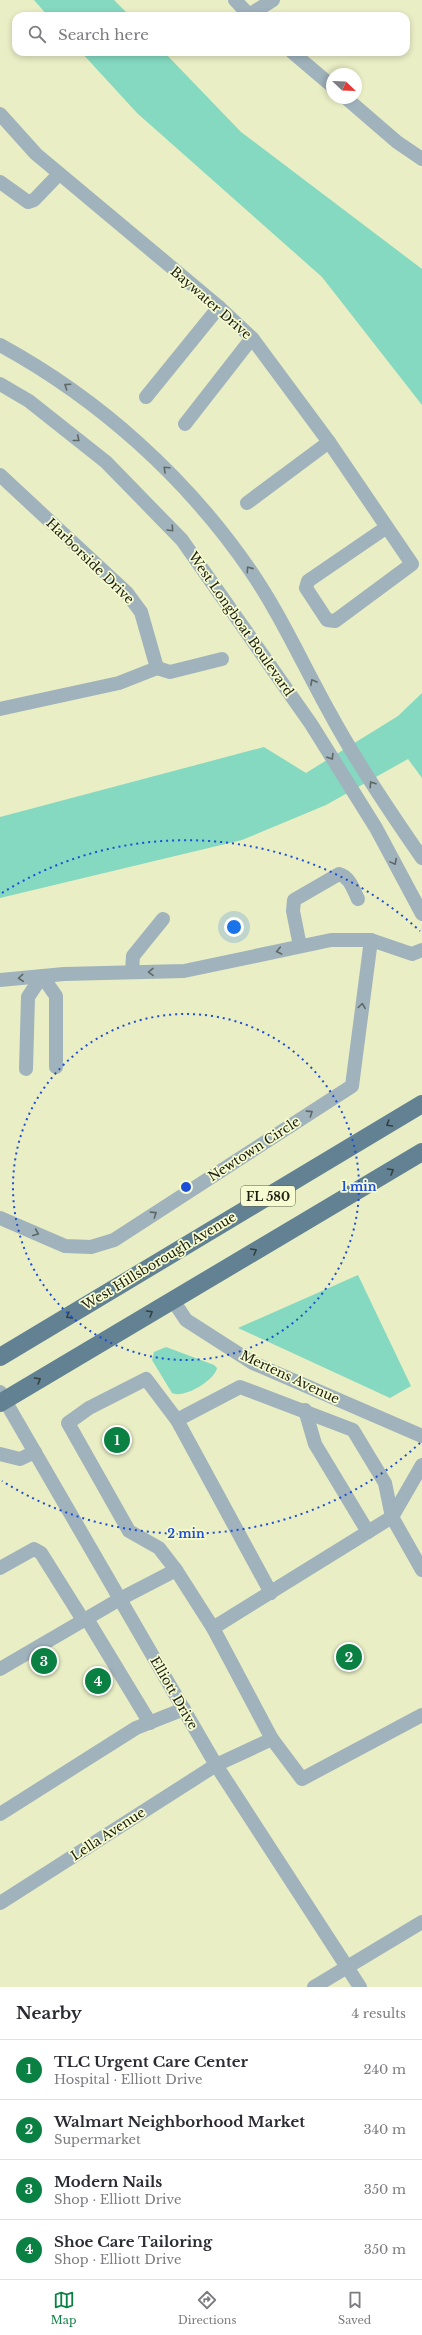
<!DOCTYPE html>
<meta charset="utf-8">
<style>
:root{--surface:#fff;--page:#f7f7f7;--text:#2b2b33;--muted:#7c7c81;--line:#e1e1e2;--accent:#0b8043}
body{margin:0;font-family:"Libre Baskerville",serif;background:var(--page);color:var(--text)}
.compass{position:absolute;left:326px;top:68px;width:36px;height:36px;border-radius:50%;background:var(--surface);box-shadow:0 2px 6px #0003;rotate:113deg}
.you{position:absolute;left:234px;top:927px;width:14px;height:14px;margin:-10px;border:3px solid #fff;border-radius:50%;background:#1a73e8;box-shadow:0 0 0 6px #1a73e833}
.badge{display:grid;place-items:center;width:26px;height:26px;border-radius:50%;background:var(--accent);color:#fff;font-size:13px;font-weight:700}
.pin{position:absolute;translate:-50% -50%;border:2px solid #fff;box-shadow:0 1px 4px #0006}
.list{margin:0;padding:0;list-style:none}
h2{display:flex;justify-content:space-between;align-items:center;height:52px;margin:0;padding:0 16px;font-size:17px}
h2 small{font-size:13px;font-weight:400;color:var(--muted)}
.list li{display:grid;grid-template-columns:26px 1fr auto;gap:12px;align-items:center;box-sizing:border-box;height:60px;padding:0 16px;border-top:1px solid var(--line)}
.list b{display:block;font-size:15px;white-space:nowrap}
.list p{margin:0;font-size:13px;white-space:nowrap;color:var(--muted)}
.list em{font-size:13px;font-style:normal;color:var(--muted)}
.icon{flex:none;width:22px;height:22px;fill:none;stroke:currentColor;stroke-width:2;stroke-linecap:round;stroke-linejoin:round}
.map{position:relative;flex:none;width:422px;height:1987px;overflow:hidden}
.search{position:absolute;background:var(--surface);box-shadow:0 2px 6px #0003;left:12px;right:12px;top:12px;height:44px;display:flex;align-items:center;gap:10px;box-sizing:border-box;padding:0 14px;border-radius:12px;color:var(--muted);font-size:15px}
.sheet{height:292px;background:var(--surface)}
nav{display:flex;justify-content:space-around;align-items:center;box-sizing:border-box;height:56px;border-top:1px solid var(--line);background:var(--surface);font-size:11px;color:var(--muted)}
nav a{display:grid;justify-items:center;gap:2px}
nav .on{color:var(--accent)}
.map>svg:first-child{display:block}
.water{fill:#84d9c0}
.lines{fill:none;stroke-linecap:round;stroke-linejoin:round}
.minor{stroke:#a0b2bc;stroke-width:14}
.major{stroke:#628294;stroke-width:18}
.oneway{stroke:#5e6865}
.oneway2{stroke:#34403d}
.ring{fill:none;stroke:#1d4ed8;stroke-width:2;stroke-dasharray:2 4}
.labels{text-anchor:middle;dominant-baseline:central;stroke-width:3.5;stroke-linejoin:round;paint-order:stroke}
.shield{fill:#f6fbd2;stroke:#5d6049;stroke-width:1}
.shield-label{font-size:12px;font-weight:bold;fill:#1b1d0e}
.street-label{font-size:13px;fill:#1b1d0e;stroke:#f6fbd2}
.centre{fill:#1d4ed8;stroke:#f6fbd2;stroke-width:2}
.ring-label{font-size:12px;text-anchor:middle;font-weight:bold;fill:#1d4ed8;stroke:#f6fbd2;stroke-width:3.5;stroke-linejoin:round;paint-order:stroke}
</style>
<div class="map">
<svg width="422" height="1987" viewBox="0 0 422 1987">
<rect width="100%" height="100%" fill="#e9eec5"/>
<g class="water">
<path d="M34,0H114L130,16H48Z"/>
<path d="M81,52H164L241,132L422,269V405L322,277L137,113Z"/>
<path d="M422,693V778L408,759L326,805L242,840L0,898V817L264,747L306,773L398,716Z"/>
<path d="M358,1275L411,1386L390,1398L238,1328Z"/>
<path d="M166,1347L214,1365L217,1368C215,1380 184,1399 172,1393L152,1360L154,1352Z"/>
</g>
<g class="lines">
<g class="minor">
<path d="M235,0L250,16"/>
<path d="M249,15L273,0"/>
<path d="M292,52L332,86"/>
<path d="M346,98L397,142L422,159"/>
<path d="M0,114L36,154L219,307L252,338L329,442L412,564L335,621L327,620L306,588L308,581L387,527"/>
<path d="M0,182L28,202L34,200L59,174"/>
<path d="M0,345C99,399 186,477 250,570C281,615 304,667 331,715C358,765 390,812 422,858"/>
<path d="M0,384L29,401L106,462L182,540L311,724L376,828L422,914"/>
<path d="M146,397L219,307"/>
<path d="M185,424L252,338"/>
<path d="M0,475L127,593L141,612L157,668L119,683L0,709"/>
<path d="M247,503L329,442"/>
<path d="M157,668L170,672L222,659"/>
<path d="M300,946L293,911L294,900L339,874C350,877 353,889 358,899"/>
<path d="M132,972L133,956L163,919"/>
<path d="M0,980L64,974L184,971L331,940H371"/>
<path d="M26,1069L28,997L42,976L56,996V1067"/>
<path d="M0,1218L65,1246L91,1247L114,1240L352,1086L371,940L412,954L422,950"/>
<path d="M172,1299L186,1320L253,1363L422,1436"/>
<path d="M0,1392L216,1765L360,1987"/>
<path d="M305,1410L315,1444L368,1532"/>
<path d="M0,1454L20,1459L35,1452"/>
<path d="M422,1465L392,1517L422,1570"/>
<path d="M0,1568L34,1549L41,1553L83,1620"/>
<path d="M176,1570L159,1548L129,1531L68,1423L89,1408L146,1379L177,1420"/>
<path d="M87,1619L150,1723"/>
<path d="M213,1628L272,1739"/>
<path d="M0,1669L120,1599L176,1570L213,1628L392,1517L385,1483L353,1430L240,1387L177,1420L271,1593"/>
<path d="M0,1814L136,1728L184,1709"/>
<path d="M0,1903L216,1765L272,1739L302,1779L422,1715"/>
<path d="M314,1987L422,1922"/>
</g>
<g class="major">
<path d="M0,1357L422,1104"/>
<path d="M0,1403L422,1152"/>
</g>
</g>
<defs><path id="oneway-chevron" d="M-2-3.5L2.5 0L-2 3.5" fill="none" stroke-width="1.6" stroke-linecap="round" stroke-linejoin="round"/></defs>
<g class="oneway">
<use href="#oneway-chevron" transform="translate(67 386) rotate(-146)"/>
<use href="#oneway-chevron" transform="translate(77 439) rotate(39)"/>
<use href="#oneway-chevron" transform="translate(166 469) rotate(-137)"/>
<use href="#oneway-chevron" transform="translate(171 529) rotate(47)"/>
<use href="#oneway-chevron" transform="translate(249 569) rotate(-125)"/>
<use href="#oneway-chevron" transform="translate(313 682) rotate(-119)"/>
<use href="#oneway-chevron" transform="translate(331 757) rotate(58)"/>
<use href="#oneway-chevron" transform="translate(372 784) rotate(-123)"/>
<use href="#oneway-chevron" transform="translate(394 862) rotate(62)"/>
<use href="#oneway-chevron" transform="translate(279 951) rotate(168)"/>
<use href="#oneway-chevron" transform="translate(151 972) rotate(179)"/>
<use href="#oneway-chevron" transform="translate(21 978) rotate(175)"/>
<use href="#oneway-chevron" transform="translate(362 1006) rotate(-82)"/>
<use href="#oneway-chevron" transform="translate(310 1113) rotate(-33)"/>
<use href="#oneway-chevron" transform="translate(154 1214) rotate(-33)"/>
<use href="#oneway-chevron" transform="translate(36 1233) rotate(23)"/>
</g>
<g class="oneway2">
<use href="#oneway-chevron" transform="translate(389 1124) rotate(149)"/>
<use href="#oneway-chevron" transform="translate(391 1171) rotate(-30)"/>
<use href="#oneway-chevron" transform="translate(254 1251) rotate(-30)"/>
<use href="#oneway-chevron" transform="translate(150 1313) rotate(-30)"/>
<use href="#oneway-chevron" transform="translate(69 1316) rotate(149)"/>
<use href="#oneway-chevron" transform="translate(38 1380) rotate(-31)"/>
</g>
<g class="ring">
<circle cx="186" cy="1187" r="173"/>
<path d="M420 1443A347 347 0 0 1 2 1481M2 893A347 347 0 0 1 420 931"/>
</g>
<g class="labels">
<rect class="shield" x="241" y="1186" width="54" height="20" rx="3"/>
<g class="shield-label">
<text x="268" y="1196">FL 580</text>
</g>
<g class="street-label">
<text transform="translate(211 303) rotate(41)">Baywater Drive</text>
<text transform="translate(90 561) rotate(44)">Harborside Drive</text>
<text transform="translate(241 624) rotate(55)">West Longboat Boulevard</text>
<text transform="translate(254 1149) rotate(-33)">Newtown Circle</text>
<text transform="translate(159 1261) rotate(-31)">West Hillsborough Avenue</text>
<text transform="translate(290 1377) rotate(25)">Mertens Avenue</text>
<text transform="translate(174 1693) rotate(60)">Elliott Drive</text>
<text transform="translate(108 1834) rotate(-33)">Lella Avenue</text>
</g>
</g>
<circle cx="186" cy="1187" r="6" class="centre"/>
<g class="ring-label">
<text x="359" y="1191">1 min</text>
<text x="186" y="1538">2 min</text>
</g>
</svg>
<svg class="compass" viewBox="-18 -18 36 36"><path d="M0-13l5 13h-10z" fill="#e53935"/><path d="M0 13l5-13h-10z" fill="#7c7c81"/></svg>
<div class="you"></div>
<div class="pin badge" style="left:117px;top:1440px">1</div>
<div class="pin badge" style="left:349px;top:1657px">2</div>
<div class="pin badge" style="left:44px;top:1661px">3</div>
<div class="pin badge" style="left:98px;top:1681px">4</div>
<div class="search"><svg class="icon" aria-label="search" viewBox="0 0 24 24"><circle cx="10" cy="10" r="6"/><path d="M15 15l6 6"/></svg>Search here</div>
</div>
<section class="sheet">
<h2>Nearby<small>4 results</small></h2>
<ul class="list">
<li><span class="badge">1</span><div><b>TLC Urgent Care Center</b><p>Hospital · Elliott Drive</p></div><em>240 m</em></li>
<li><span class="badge">2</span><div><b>Walmart Neighborhood Market</b><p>Supermarket</p></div><em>340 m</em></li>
<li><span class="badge">3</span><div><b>Modern Nails</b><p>Shop · Elliott Drive</p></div><em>350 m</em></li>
<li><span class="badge">4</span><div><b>Shoe Care Tailoring</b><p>Shop · Elliott Drive</p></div><em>350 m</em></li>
</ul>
</section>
<nav>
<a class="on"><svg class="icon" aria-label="map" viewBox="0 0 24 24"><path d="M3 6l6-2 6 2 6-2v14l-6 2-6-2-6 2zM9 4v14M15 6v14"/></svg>Map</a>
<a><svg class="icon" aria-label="directions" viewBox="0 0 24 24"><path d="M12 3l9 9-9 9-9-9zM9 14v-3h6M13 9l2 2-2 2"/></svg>Directions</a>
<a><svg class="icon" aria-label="saved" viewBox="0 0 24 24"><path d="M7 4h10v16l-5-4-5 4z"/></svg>Saved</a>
</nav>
